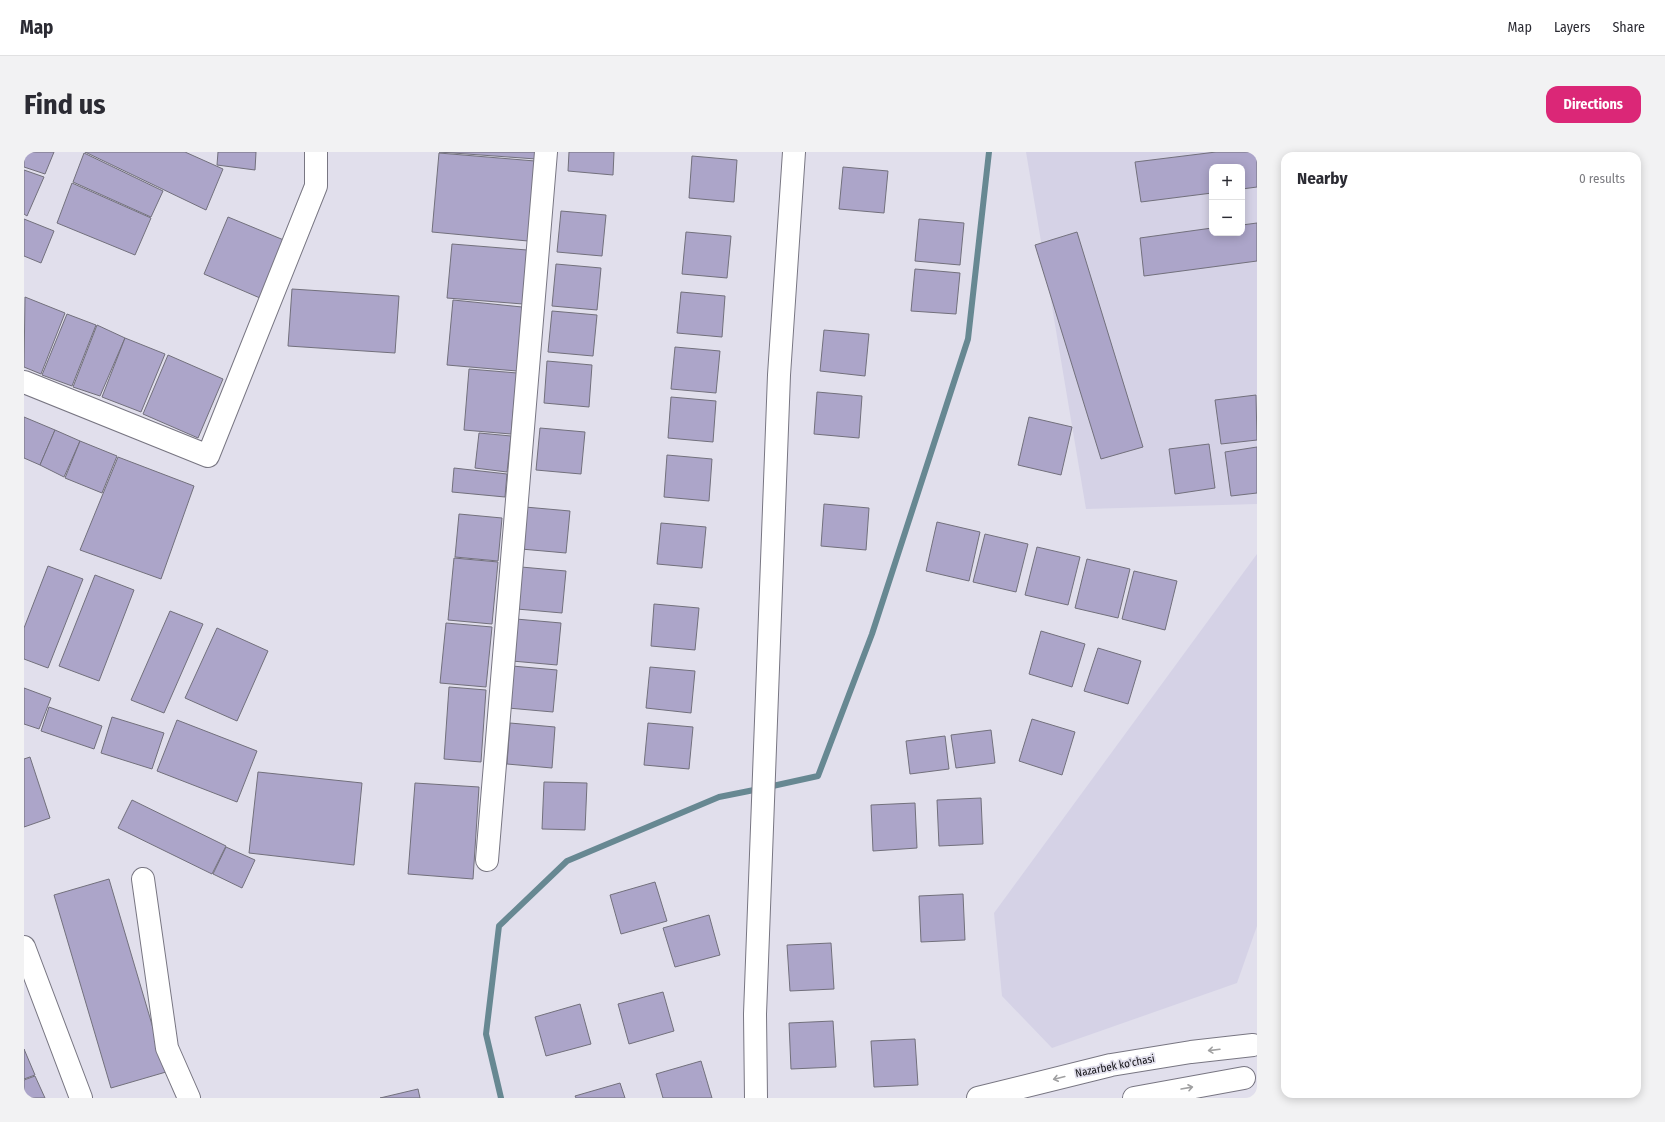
<!DOCTYPE html>
<meta charset="utf-8">
<style>
:root{--surface:#fff;--page:#f2f2f3;--text:#2b2b33;--muted:#7c7c81;--line:#e1e1e2;--accent:#db2777}
body{margin:0;font-family:"Fira Sans Condensed",sans-serif;background:var(--page);color:var(--text)}
.controls{position:absolute;right:12px;top:12px;display:grid;overflow:hidden;border-radius:8px;box-shadow:0 2px 10px #0003}
.controls button{width:36px;height:36px;display:grid;place-items:center;padding:0;border:0;border-bottom:1px solid var(--line);background:var(--surface);color:var(--text);font:20px sans-serif}
.list{margin:0;padding:0;list-style:none}
h2{display:flex;justify-content:space-between;align-items:center;height:52px;margin:0;padding:0 16px;font-size:17px}
h2 small{font-size:13px;font-weight:400;color:var(--muted)}
.map{position:relative;flex:none;width:1233px;height:946px;overflow:hidden;border-radius:12px}
header{display:flex;align-items:center;gap:24px;box-sizing:border-box;height:56px;padding:0 20px;background:var(--surface);border-bottom:1px solid var(--line)}
header strong{font-size:19px}
nav{display:flex;gap:22px;margin-inline-start:auto;font-size:14px}
.intro{display:flex;align-items:center;justify-content:space-between;box-sizing:border-box;height:96px;padding:0 24px}
h1{margin:0;font-size:28px}
.button{padding:10px 18px;border-radius:12px;background:var(--accent);color:#fff;font-size:14px;font-weight:700}
main{display:flex;gap:24px;padding:0 24px}
aside{flex:1;background:var(--surface);border-radius:12px;box-shadow:0 2px 10px #0003}
.map>svg:first-child{display:block}
.built{fill:#d5d2e6;fill-rule:evenodd}
.lines{fill:none;stroke-linecap:round;stroke-linejoin:round}
.stream{stroke:#678892;stroke-width:6}
.building{fill:#aca5c9;stroke:#72707c}
.street-casing{stroke:#787682;stroke-width:24}
.secondary-casing{stroke:#787682;stroke-width:24}
.street{stroke:#fff;stroke-width:22}
.secondary{stroke:#fff;stroke-width:22}
.rail{stroke:#68666e;stroke-width:3;stroke-dasharray:7 7;stroke-linecap:butt}
.oneway{stroke:#a0a0a1}
.labels{text-anchor:middle;dominant-baseline:central;stroke-width:3.5;stroke-linejoin:round;paint-order:stroke}
.street-label{font-size:11px;fill:#121115;stroke:#e1dfec}
</style>
<header>
<strong>Map</strong>
<nav><a>Map</a><a>Layers</a><a>Share</a></nav>
</header>
<div class="intro"><h1>Find us</h1><a class="button">Directions</a></div>
<main>
<div class="map">
<svg width="1233" height="946" viewBox="0 0 1233 946">
<rect width="100%" height="100%" fill="#e1dfec"/>
<g class="built">
<path d="M1002,0H1233V352L1062,357ZM1188,15H1218V81H1188Z"/>
<path d="M1233,402V774L1213,831L1028,896L978,844L970,761Z"/>
</g>
<g class="lines">
<g class="stream">
<path d="M744,635L794,624L848,482L944,187L965,0"/>
<path d="M477,946L462,882L475,774L543,709L695,645L735,637"/>
</g>
</g>
<g class="building">
<path d="M0,0H30L21,22L0,15Z"/>
<path d="M61,0H161L199,17L182,58Z"/>
<path d="M194,0H232L231,18L193,13Z"/>
<path d="M415,0H512V7Z"/>
<path d="M545,0H590L589,23L544,19Z"/>
<path d="M1192,0H1233V35L1218,37V15H1188V41L1117,50L1111,10Z"/>
<path d="M60,1L139,39L127,65L49,30Z"/>
<path d="M415,1L511,9L504,89L408,80Z"/>
<path d="M668,4L713,8L710,50L665,46Z"/>
<path d="M819,15L864,19L860,61L815,57Z"/>
<path d="M0,18L20,25L3,64L0,62Z"/>
<path d="M48,31L127,66L111,103L33,71Z"/>
<path d="M537,59L582,63L578,104L533,100Z"/>
<path d="M204,65L267,91L243,149L180,122Z"/>
<path d="M0,67L30,79L17,111L0,104Z"/>
<path d="M895,67L940,71L936,113L891,109Z"/>
<path d="M1233,71V109L1120,124L1116,86L1188,76V81H1218V73Z"/>
<path d="M662,80L707,84L703,126L658,122Z"/>
<path d="M1053,80L1119,295L1077,307L1011,93Z"/>
<path d="M428,92L503,98L499,152L423,146Z"/>
<path d="M532,112L577,116L573,158L528,154Z"/>
<path d="M891,117L936,121L932,162L887,159Z"/>
<path d="M268,137L375,144L371,201L264,194Z"/>
<path d="M657,140L701,144L698,185L653,181Z"/>
<path d="M1,145L41,161L17,222L0,215Z"/>
<path d="M429,148L498,155L493,219L423,213Z"/>
<path d="M528,159L573,163L569,204L524,200Z"/>
<path d="M43,162L72,173L48,234L18,223Z"/>
<path d="M73,173L101,186L76,244L49,235Z"/>
<path d="M800,178L845,182L841,224L796,219Z"/>
<path d="M101,186L141,202L117,260L78,245Z"/>
<path d="M651,195L696,199L692,241L647,237Z"/>
<path d="M144,203L199,227L174,286L119,262Z"/>
<path d="M523,209L568,213L565,255L520,251Z"/>
<path d="M445,217L493,221L487,282L440,278Z"/>
<path d="M793,240L838,244L835,286L790,282Z"/>
<path d="M1232,243L1233,288L1197,292L1191,248Z"/>
<path d="M647,245L692,249L689,290L644,286Z"/>
<path d="M0,265L31,278L16,313L0,306Z"/>
<path d="M1005,265L1048,275L1037,323L994,313Z"/>
<path d="M516,276L561,280L557,322L512,318Z"/>
<path d="M31,278L56,289L40,325L16,313Z"/>
<path d="M455,281L487,284L483,320L451,316Z"/>
<path d="M56,289L93,304L78,341L41,326Z"/>
<path d="M1185,292L1191,336L1151,342L1145,297Z"/>
<path d="M1233,295V341L1207,344L1201,300Z"/>
<path d="M643,303L688,307L685,349L640,345Z"/>
<path d="M94,305L170,334L137,427L56,398Z"/>
<path d="M430,316L483,322L481,345L428,340Z"/>
<path d="M800,352L845,356L842,398L797,394Z"/>
<path d="M501,355L546,359L542,401L497,397Z"/>
<path d="M435,362L478,366L474,409L431,405Z"/>
<path d="M913,370L956,380L945,429L902,419Z"/>
<path d="M637,371L682,375L678,416L633,412Z"/>
<path d="M961,382L1004,392L992,440L949,430Z"/>
<path d="M1013,395L1056,405L1044,453L1001,443Z"/>
<path d="M430,406L474,410L468,472L424,468Z"/>
<path d="M1063,407L1106,417L1094,466L1051,456Z"/>
<path d="M24,414L59,427L24,516L0,507V476Z"/>
<path d="M497,415L542,419L538,461L493,457Z"/>
<path d="M1110,419L1153,429L1141,478L1098,467Z"/>
<path d="M71,423L110,438L75,529L35,514Z"/>
<path d="M630,452L675,456L671,498L627,494Z"/>
<path d="M146,459L179,472L140,561L107,548Z"/>
<path d="M492,467L537,471L533,513L488,509Z"/>
<path d="M422,471L468,475L462,535L416,531Z"/>
<path d="M193,476L244,499L213,569L161,546Z"/>
<path d="M1017,479L1061,492L1048,535L1005,522Z"/>
<path d="M1074,496L1117,509L1104,552L1060,539Z"/>
<path d="M488,514L533,518L529,560L484,556Z"/>
<path d="M626,515L671,519L667,561L622,556Z"/>
<path d="M425,535L462,538L457,610L420,607Z"/>
<path d="M0,536L27,546L15,577L0,572Z"/>
<path d="M25,555L78,574L70,597L17,579Z"/>
<path d="M88,565L140,581L128,617L77,601Z"/>
<path d="M1008,567L1051,580L1038,623L995,609Z"/>
<path d="M153,568L233,599L213,650L133,619Z"/>
<path d="M486,571L531,575L528,616L483,612Z"/>
<path d="M624,571L669,575L665,617L620,613Z"/>
<path d="M967,578L971,611L932,616L927,583Z"/>
<path d="M921,584L925,617L886,622L882,589Z"/>
<path d="M6,605L26,666L0,675V607Z"/>
<path d="M234,620L338,631L330,713L225,701Z"/>
<path d="M520,630L563,631L561,678L518,677Z"/>
<path d="M391,631L455,635L449,727L384,722Z"/>
<path d="M957,646L959,692L915,694L913,648Z"/>
<path d="M108,648L202,694L188,722L94,676Z"/>
<path d="M891,651L893,696L849,699L847,653Z"/>
<path d="M202,695L231,708L218,736L189,722Z"/>
<path d="M85,727L142,920L87,936L30,743Z"/>
<path d="M631,730L643,769L597,782L586,743Z"/>
<path d="M939,742L941,788L897,790L895,744Z"/>
<path d="M685,763L696,803L651,815L639,776Z"/>
<path d="M807,791L810,837L766,839L763,793Z"/>
<path d="M639,840L650,879L605,892L594,852Z"/>
<path d="M556,852L567,892L522,904L511,865Z"/>
<path d="M809,869L812,915L767,917L765,871Z"/>
<path d="M891,887L894,933L850,935L847,889Z"/>
<path d="M0,897L11,923L0,927Z"/>
<path d="M677,909L688,946H639L632,922Z"/>
<path d="M11,924L21,946H0V928Z"/>
<path d="M596,931L601,946H552L551,944Z"/>
<path d="M394,937L396,946H356Z"/>
</g>
<g class="lines">
<g class="street-casing">
<g id="street">
<path d="M0,230L184,304L292,34V0"/>
<path d="M463,708L522,0"/>
<path d="M119,727L143,896L165,946"/>
<path d="M0,795L57,946"/>
</g>
</g>
<g class="secondary-casing">
<g id="secondary">
<path d="M732,946L731,862L755,223L770,0"/>
<path d="M954,946L1087,913L1167,900L1229,893"/>
<path d="M1110,946L1220,926"/>
</g>
</g>
<use href="#street" class="street"/>
<use href="#secondary" class="secondary"/>
<path class="rail" d="M1231,946L1233,942"/>
</g>
<defs><path id="oneway-shaft" d="M-6 0H5M1.5-3L5.5 0L1.5 3" fill="none" stroke-width="1.6" stroke-linecap="round" stroke-linejoin="round"/></defs>
<g class="oneway">
<use href="#oneway-shaft" transform="translate(1190 898) rotate(173)"/>
<use href="#oneway-shaft" transform="translate(1035 926) rotate(166)"/>
<use href="#oneway-shaft" transform="translate(1163 936) rotate(-10)"/>
</g>
<g class="labels">
<g class="street-label">
<text transform="translate(1091 914) rotate(-11)">Nazarbek ko'chasi</text>
</g>
</g>
</svg>
<div class="controls">
<button>+</button>
<button>−</button>
</div>
</div>
<aside>
<h2>Nearby<small>0 results</small></h2>
<ul class="list">
</ul>
</aside>
</main>
